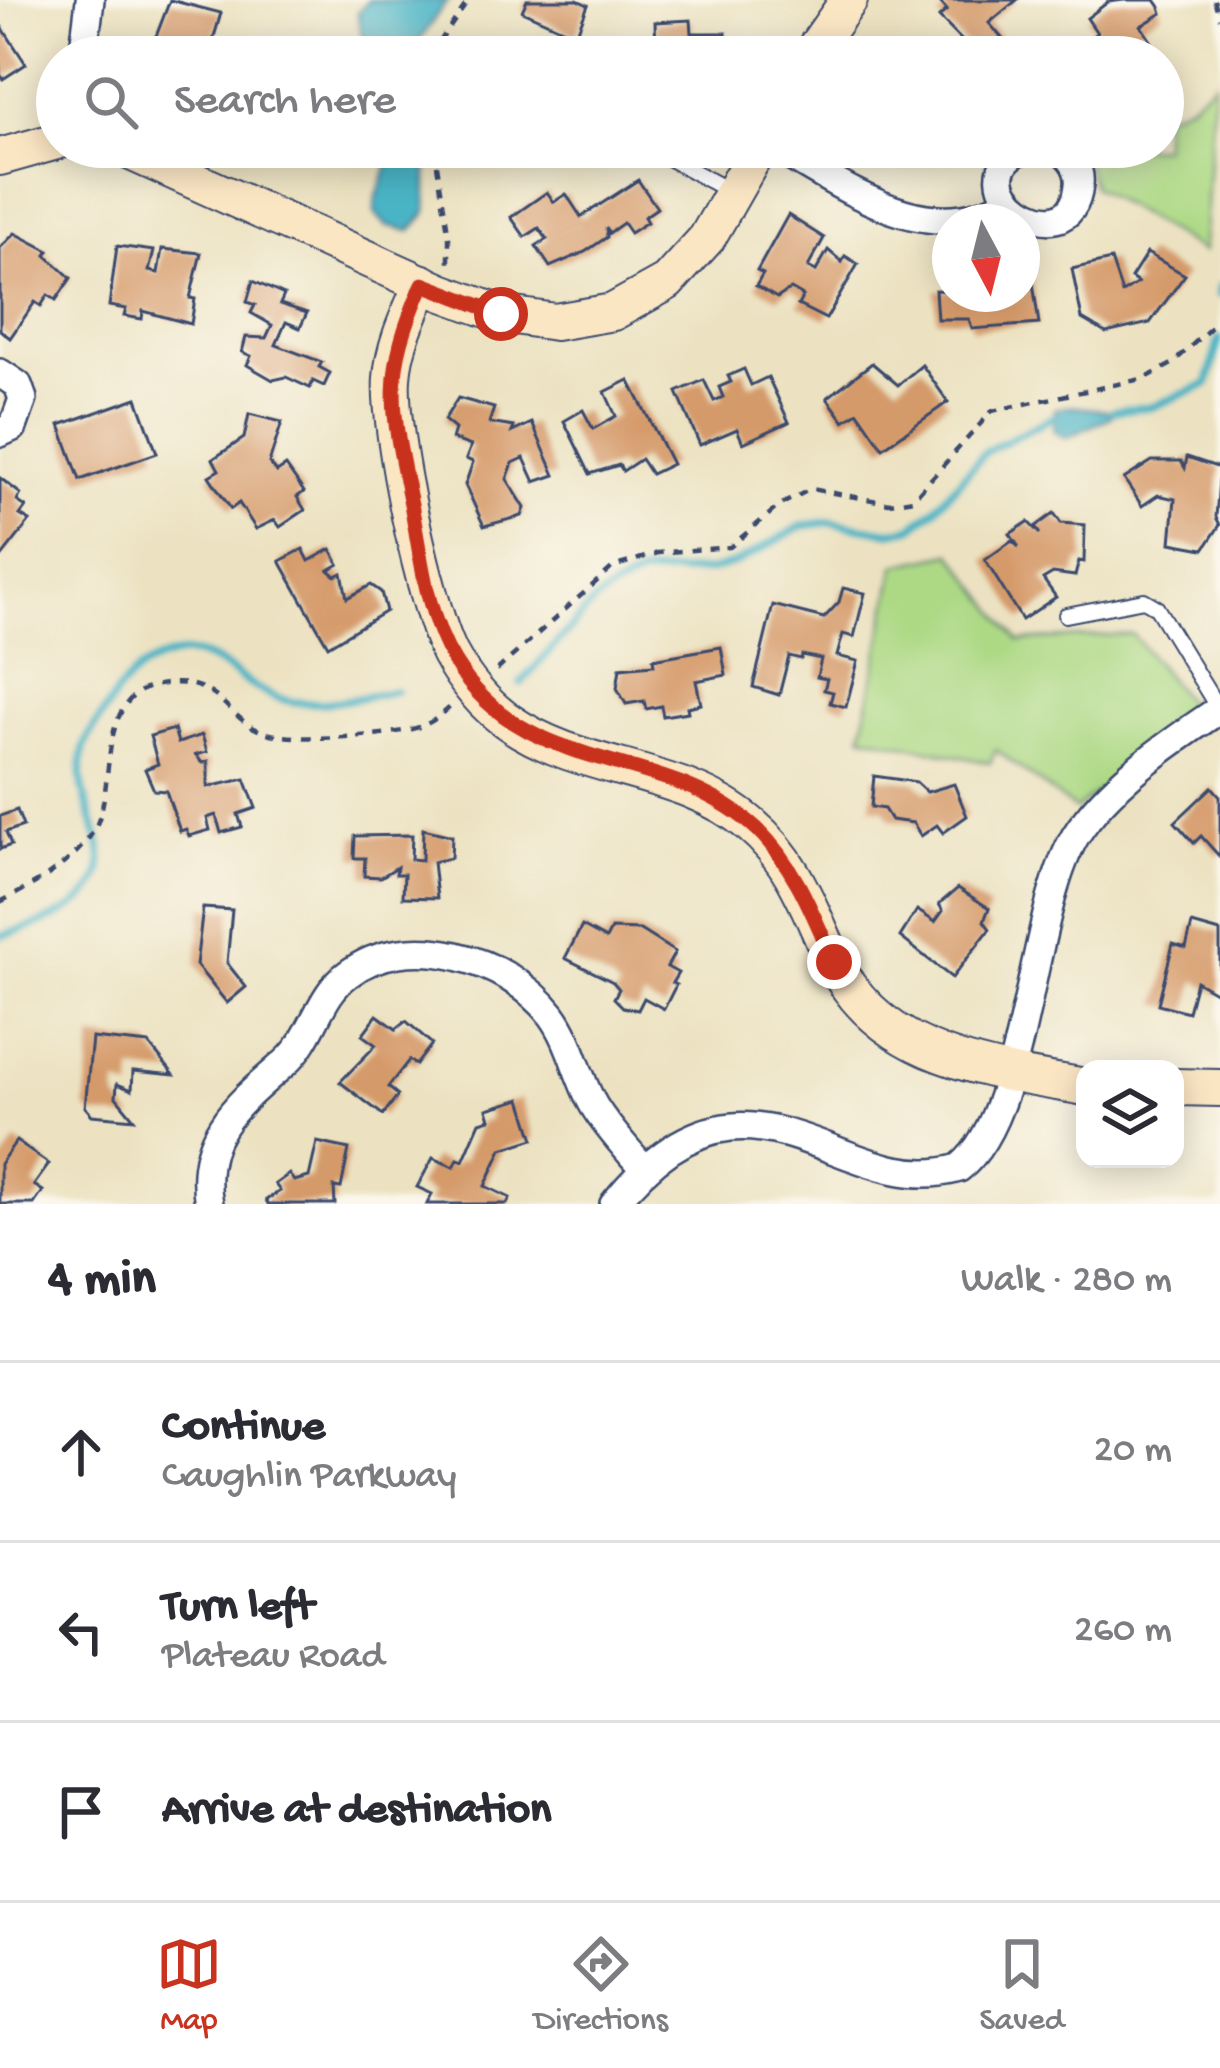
<!DOCTYPE html>
<meta charset="utf-8">
<style>
:root{--surface:#fff;--page:#f2f2f3;--text:#2b2b33;--muted:#7c7c81;--line:#e1e1e2;--accent:#c8321e}
body{margin:0;font-family:"Gochi Hand",sans-serif;background:var(--page);color:var(--text)}
.controls{position:absolute;right:36px;bottom:36px;display:grid;overflow:hidden;border-radius:24px;box-shadow:0 6px 30px #0003}
.controls button{width:108px;height:108px;display:grid;place-items:center;padding:0;border:0;border-bottom:3px solid var(--line);background:var(--surface);color:var(--text);font:60px sans-serif}
.compass{position:absolute;left:932px;top:204px;width:108px;height:108px;border-radius:50%;background:var(--surface);box-shadow:0 6px 30px #0003;rotate:173deg}
.stop{position:absolute;width:36px;height:36px;margin:-27px;border:9px solid #c8321e;border-radius:50%;background:#fff}
.stop.end{background:#c8321e;border-color:#fff;box-shadow:0 3px 12px #0008}
.list{margin:0;padding:0;list-style:none}
h2{display:flex;justify-content:space-between;align-items:center;height:156px;margin:0;padding:0 48px;font-size:51px}
h2 small{font-size:39px;font-weight:400;color:var(--muted)}
.list li{display:grid;grid-template-columns:78px 1fr auto;gap:36px;align-items:center;box-sizing:border-box;height:180px;padding:0 48px;border-top:3px solid var(--line)}
.list b{display:block;font-size:45px;white-space:nowrap}
.list p{margin:0;font-size:39px;white-space:nowrap;color:var(--muted)}
.list em{font-size:39px;font-style:normal;color:var(--muted)}
.icon{flex:none;width:66px;height:66px;fill:none;stroke:currentColor;stroke-width:2;stroke-linecap:round;stroke-linejoin:round}
.map{position:relative;flex:none;width:1220px;height:1204px;overflow:hidden}
.search{position:absolute;background:var(--surface);box-shadow:0 6px 30px #0003;left:36px;right:36px;top:36px;height:132px;display:flex;align-items:center;gap:30px;box-sizing:border-box;padding:0 42px;border-radius:66px;color:var(--muted);font-size:45px}
.sheet{height:696px;background:var(--surface)}
nav{display:flex;justify-content:space-around;align-items:center;box-sizing:border-box;height:168px;border-top:3px solid var(--line);background:var(--surface);font-size:33px;color:var(--muted)}
nav a{display:grid;justify-items:center;gap:6px}
nav .on{color:var(--accent)}
.map>svg:first-child{display:block}
.green{fill:#add985;stroke:#648472;stroke-width:3}
.water{fill:#48b4c5;stroke:#327292;stroke-width:3}
.lines{fill:none;stroke-linecap:round;stroke-linejoin:round}
.stream{stroke:#48b4c5;stroke-width:8}
.building{fill:#d59a69}
.lane-casing{stroke:#3a4a6d;stroke-width:18}
.street-casing{stroke:#3a4a6d;stroke-width:32}
.secondary-casing{stroke:#3a4a6d;stroke-width:40}
.path{stroke:#3a4a6d;stroke-width:4.5;stroke-dasharray:9 9;stroke-linecap:butt}
.lane{stroke:#fff;stroke-width:14}
.street{stroke:#fff;stroke-width:27}
.secondary{stroke:#fbe6c4;stroke-width:36}
.route{stroke:#c8321e;stroke-width:15}
</style>
<div class="map">
<svg width="1220" height="1204" viewBox="0 0 1220 1204">
<rect width="100%" height="100%" fill="#fbf7ec"/>
<filter id="ink" filterUnits="userSpaceOnUse"><feTurbulence type="fractalNoise" baseFrequency=".00833" numOctaves="2"/><feDisplacementMap in="SourceGraphic" scale="24" xChannelSelector="R" yChannelSelector="G"/><feConvolveMatrix kernelMatrix="1 2 1 2 8 2 1 2 1" color-interpolation-filters="sRGB"/></filter>
<filter id="wash" filterUnits="userSpaceOnUse"><feTurbulence type="fractalNoise" baseFrequency=".004" numOctaves="4" result="noise"/><feDisplacementMap in="SourceGraphic" scale="48" xChannelSelector="R" yChannelSelector="G"/><feGaussianBlur stdDeviation="2.7" result="paint"/><feColorMatrix in="noise" values="0 0 0 0 0 0 0 0 0 0 0 0 0 0 0 0 0 1.4 0 .05"/><feComposite in="paint" operator="in"/></filter>
<g filter="url(#wash)">
<rect width="100%" height="100%" fill="#ece2c1"/>
<g class="green">
<path d="M1214,82L1203,252L1093,187L1082,149L1163,147V115L1189,104Z"/>
<path d="M952,553L1019,641L1132,634L1192,708L1076,810L996,750L990,763L862,735L896,565Z"/>
</g>
<g class="water">
<path d="M368,0H449C426,21 419,67 379,52C363,46 358,27 358,12Z"/>
<path d="M387,147H425L427,153V212L410,231L386,225L375,213C374,186 392,179 387,147Z"/>
<path d="M1069,406L1113,411L1111,417L1066,438L1054,431L1055,409Z"/>
</g>
<g class="lines">
<g class="stream">
<path d="M1219,295L1220,286"/>
<path d="M1113,411L1154,406L1208,384L1219,339"/>
<path d="M521,683L594,602L616,587L643,574L709,571L738,562L802,526L830,522L891,532L911,528L932,512L985,452L1051,418"/>
<path d="M0,936C45,924 116,902 99,842C91,812 76,786 83,753C86,736 100,720 109,705C121,685 140,665 163,658C215,640 233,683 277,698C314,710 359,698 395,691"/>
</g>
</g>
<g id="blocks">
<g class="building">
<path d="M170,0L221,13L211,47L217,57L158,54L162,41L155,39Z"/>
<path d="M527,0H577L588,5L576,35L522,11Z"/>
<path d="M938,0H1017L989,23L1002,38L978,57L939,17L947,10Z"/>
<path d="M1124,0H1155L1160,7L1162,13L1141,26L1162,57H1104L1089,38L1097,33L1087,18L1108,2Z"/>
<path d="M691,20L692,33H726L727,57H617L618,47H656L655,22Z"/>
<path d="M0,24L26,64L3,79L0,74Z"/>
<path d="M898,147H940L930,160L914,149L906,158Z"/>
<path d="M638,180L657,208L644,217L647,222L630,233L623,223L609,233L606,228L607,237L585,252L550,267L536,246L547,239L539,228L525,237L511,217L547,192L554,202L566,194L581,217Z"/>
<path d="M788,215L824,238L808,267L816,271L828,250L842,262L845,256L858,264L826,319L798,305L803,296L791,289L777,298L756,286L763,274L757,271Z"/>
<path d="M15,233L49,251L46,255L71,278L56,300L48,295L41,306L35,302L10,338L0,330V248Z"/>
<path d="M117,246L154,251L149,271L158,273L162,249L201,253L190,298L195,299L191,324L143,311L142,319L124,316L126,309L109,306Z"/>
<path d="M1147,253L1185,275L1150,323L1106,333L1082,319L1072,269L1111,260L1122,293L1138,283L1131,278Z"/>
<path d="M1032,276L1039,324L972,329L969,319H937L935,290L1022,294V277Z"/>
<path d="M253,281L284,295L280,304L307,313L300,328L286,322L276,345L322,362L319,367L330,373L324,386L313,381L310,388L286,377L273,380L247,365L251,356L242,352L246,337L266,338L272,325L251,313L255,305L247,302Z"/>
<path d="M872,363L898,385L922,365L948,402L883,448L858,412L844,421L827,398Z"/>
<path d="M744,369L751,385L768,377L789,422L743,443L737,429L700,445L677,392L704,380L714,401L723,397L719,387L731,382L728,376Z"/>
<path d="M629,380L672,464L651,474L641,459L623,471L619,465L590,474L564,421L583,410L593,429L616,416L605,392Z"/>
<path d="M137,398L157,453L80,480L60,425Z"/>
<path d="M458,398L494,408L489,423L514,427L512,432L532,423L555,475L535,482L524,458L513,463L507,479L525,508L522,516L484,526L465,485L473,462L466,459L471,446L452,439L455,429L444,420Z"/>
<path d="M249,414L282,422L269,463L277,472L286,466L304,492L297,497L305,510L280,527L275,520L256,529L239,503L231,509L209,476L219,470L213,459L244,438Z"/>
<path d="M1187,457L1220,468L1216,517L1220,525L1204,549L1171,543L1175,499L1158,495L1142,506L1124,479L1152,461H1181L1185,468Z"/>
<path d="M0,478L21,494L17,501L26,507L20,515L30,521L0,559Z"/>
<path d="M1054,513L1061,523L1085,525L1084,562L1079,561L1075,576L1053,573L1043,579L1056,597L1022,620L985,560L1012,541L1019,547L1010,534L1028,522L1040,534L1035,527Z"/>
<path d="M303,549L309,561L331,549L339,564L329,570L336,576L342,573L347,598L371,585L381,592L386,611L328,646L280,561Z"/>
<path d="M843,588L865,593L854,637L843,634L837,656L858,661L846,707L830,703L833,692L824,690L827,679L817,677L821,659L802,655L801,659L789,656L779,695L753,687L773,605L824,618L839,602Z"/>
<path d="M721,647L726,675L696,681L701,704L687,707L688,712L663,716L661,706L646,709L644,701L626,704L617,688L620,668L654,665L653,659Z"/>
<path d="M174,729L178,743L202,735L207,752L196,755L202,763L208,761V787L245,779L256,808L238,814L242,827L221,833L216,815L207,818L210,830L189,836L186,829L180,831L166,791L154,790L145,769L158,764L150,736Z"/>
<path d="M874,776L916,782L927,792L954,784L967,816L943,833L937,825L921,836L913,823L891,820L884,809L871,807Z"/>
<path d="M1212,787L1220,796V857L1201,836L1194,843L1175,822Z"/>
<path d="M17,810L23,826L6,832L11,845L0,849V816Z"/>
<path d="M423,829L452,836L451,858L433,862L437,898L403,897L404,874H396L397,867L381,877L364,876L365,858H354L355,836L412,835L411,859L422,860Z"/>
<path d="M958,888L989,908L984,921L990,929L952,978L900,937L917,910L935,922L943,911L939,904Z"/>
<path d="M203,908L232,910L227,963L246,987L227,1003L196,965Z"/>
<path d="M1192,924L1220,932V995L1196,981L1188,1012L1158,1004L1173,944L1186,948Z"/>
<path d="M582,926L606,939L611,929L640,930L675,952L667,967L678,973L672,983L676,985L664,1009L644,998L638,1010L623,1007L614,998L619,989L613,982L565,958Z"/>
<path d="M377,1015L396,1029L406,1021L432,1044L416,1065L409,1060L388,1087L398,1095L383,1115L340,1082L376,1045L362,1035Z"/>
<path d="M92,1038L149,1044L174,1075L133,1071L132,1090L117,1084L116,1097L134,1119L92,1115L85,1107Z"/>
<path d="M521,1099L534,1139L502,1149L485,1186L510,1198L507,1204H427L432,1194L417,1187L433,1158L454,1167L458,1159L463,1161L480,1122L490,1119L487,1109Z"/>
<path d="M16,1141L49,1164L34,1185L43,1191L34,1204H0V1164Z"/>
<path d="M317,1142L349,1149L341,1188L334,1187L335,1204H268L266,1200L280,1191L275,1184L289,1174L294,1181L309,1177Z"/>
</g>
</g>
</g>
<g filter="url(#ink)">
<use href="#blocks" fill-opacity="0" stroke="#3a4a6d" stroke-width="3"/>
<g class="lines">
<g class="lane-casing">
<g id="lane">
<path d="M648,147L729,191"/>
<path d="M1066,615L1144,600L1156,607L1219,710"/>
</g>
</g>
<g class="street-casing">
<g id="street">
<path d="M83,57L90,0"/>
<path d="M774,147C843,185 928,252 1008,201"/>
<path d="M1027,147C948,180 1071,268 1079,185C1081,168 1071,156 1057,147"/>
<path d="M0,373L18,385L23,399L13,427L0,433"/>
<path d="M209,1204C196,1135 239,1103 286,1062C314,1037 318,996 348,974C408,928 508,958 552,1015C572,1042 577,1077 594,1106C608,1129 628,1150 645,1170"/>
<path d="M614,1204C749,1033 844,1204 959,1168C1028,1116 1029,912 1076,835C1108,784 1171,742 1220,709"/>
</g>
</g>
<g class="secondary-casing">
<g id="secondary">
<path d="M809,57L849,0"/>
<path d="M120,147L441,292L501,314L555,322L613,312L667,282L707,238L759,147"/>
<path d="M0,157L57,141"/>
<path d="M423,283C410,313 394,345 392,378C388,431 426,607 450,654C464,680 485,706 509,722C582,773 682,766 751,825C793,860 809,908 831,956C878,1058 985,1069 1085,1087"/>
<path d="M1175,1087L1220,1088"/>
</g>
</g>
<g class="path">
<path d="M1214,0L1220,18"/>
<path d="M429,57L469,0"/>
<path d="M434,147L449,237V266"/>
<path d="M497,670L613,567L658,553L730,547L780,505L811,489L889,503L913,499L992,411L1146,378L1172,364L1220,319"/>
<path d="M0,902C31,887 77,861 94,830C117,789 95,700 154,686C222,671 223,721 267,733C297,742 393,737 422,726C433,722 444,713 452,705"/>
</g>
<use href="#lane" class="lane"/>
<use href="#street" class="street"/>
<use href="#secondary" class="secondary"/>
</g>
</g>
<g class="lines" filter="url(#ink)">
<path class="route" d="M501,314L423,284C382,375 391,409 411,504C421,555 426,615 454,661C526,780 666,744 757,829C795,866 813,914 834,962"/>
</g>
</svg>
<div class="controls">
<button><svg class="icon" aria-label="layers" viewBox="0 0 24 24"><path d="M12 4l9 5-9 5-9-5zM3 14l9 5 9-5"/></svg></button>
</div>
<svg class="compass" viewBox="-18 -18 36 36"><path d="M0-13l5 13h-10z" fill="#e53935"/><path d="M0 13l5-13h-10z" fill="#7c7c81"/></svg>
<div class="stop" style="left:501px;top:314px"></div>
<div class="stop end" style="left:834px;top:962px"></div>
<div class="search"><svg class="icon" aria-label="search" viewBox="0 0 24 24"><circle cx="10" cy="10" r="6"/><path d="M15 15l6 6"/></svg>Search here</div>
</div>
<section class="sheet">
<h2>4 min<small>Walk · 280 m</small></h2>
<ul class="list">
<li><svg class="icon" aria-label="ahead" viewBox="0 0 24 24"><path d="M12 20V5M6 11l6-6 6 6"/></svg><div><b>Continue</b><p>Caughlin Parkway</p></div><em>20 m</em></li>
<li><svg class="icon" aria-label="left" viewBox="0 0 24 24"><path d="M17 20v-9H6M10 6l-5 5 5 5"/></svg><div><b>Turn left</b><p>Plateau Road</p></div><em>260 m</em></li>
<li><svg class="icon" aria-label="arrive" viewBox="0 0 24 24"><path d="M6 21V4h12l-3 4 3 4H6"/></svg><div><b>Arrive at destination</b></div></li>
</ul>
</section>
<nav>
<a class="on"><svg class="icon" aria-label="map" viewBox="0 0 24 24"><path d="M3 6l6-2 6 2 6-2v14l-6 2-6-2-6 2zM9 4v14M15 6v14"/></svg>Map</a>
<a><svg class="icon" aria-label="directions" viewBox="0 0 24 24"><path d="M12 3l9 9-9 9-9-9zM9 14v-3h6M13 9l2 2-2 2"/></svg>Directions</a>
<a><svg class="icon" aria-label="saved" viewBox="0 0 24 24"><path d="M7 4h10v16l-5-4-5 4z"/></svg>Saved</a>
</nav>
